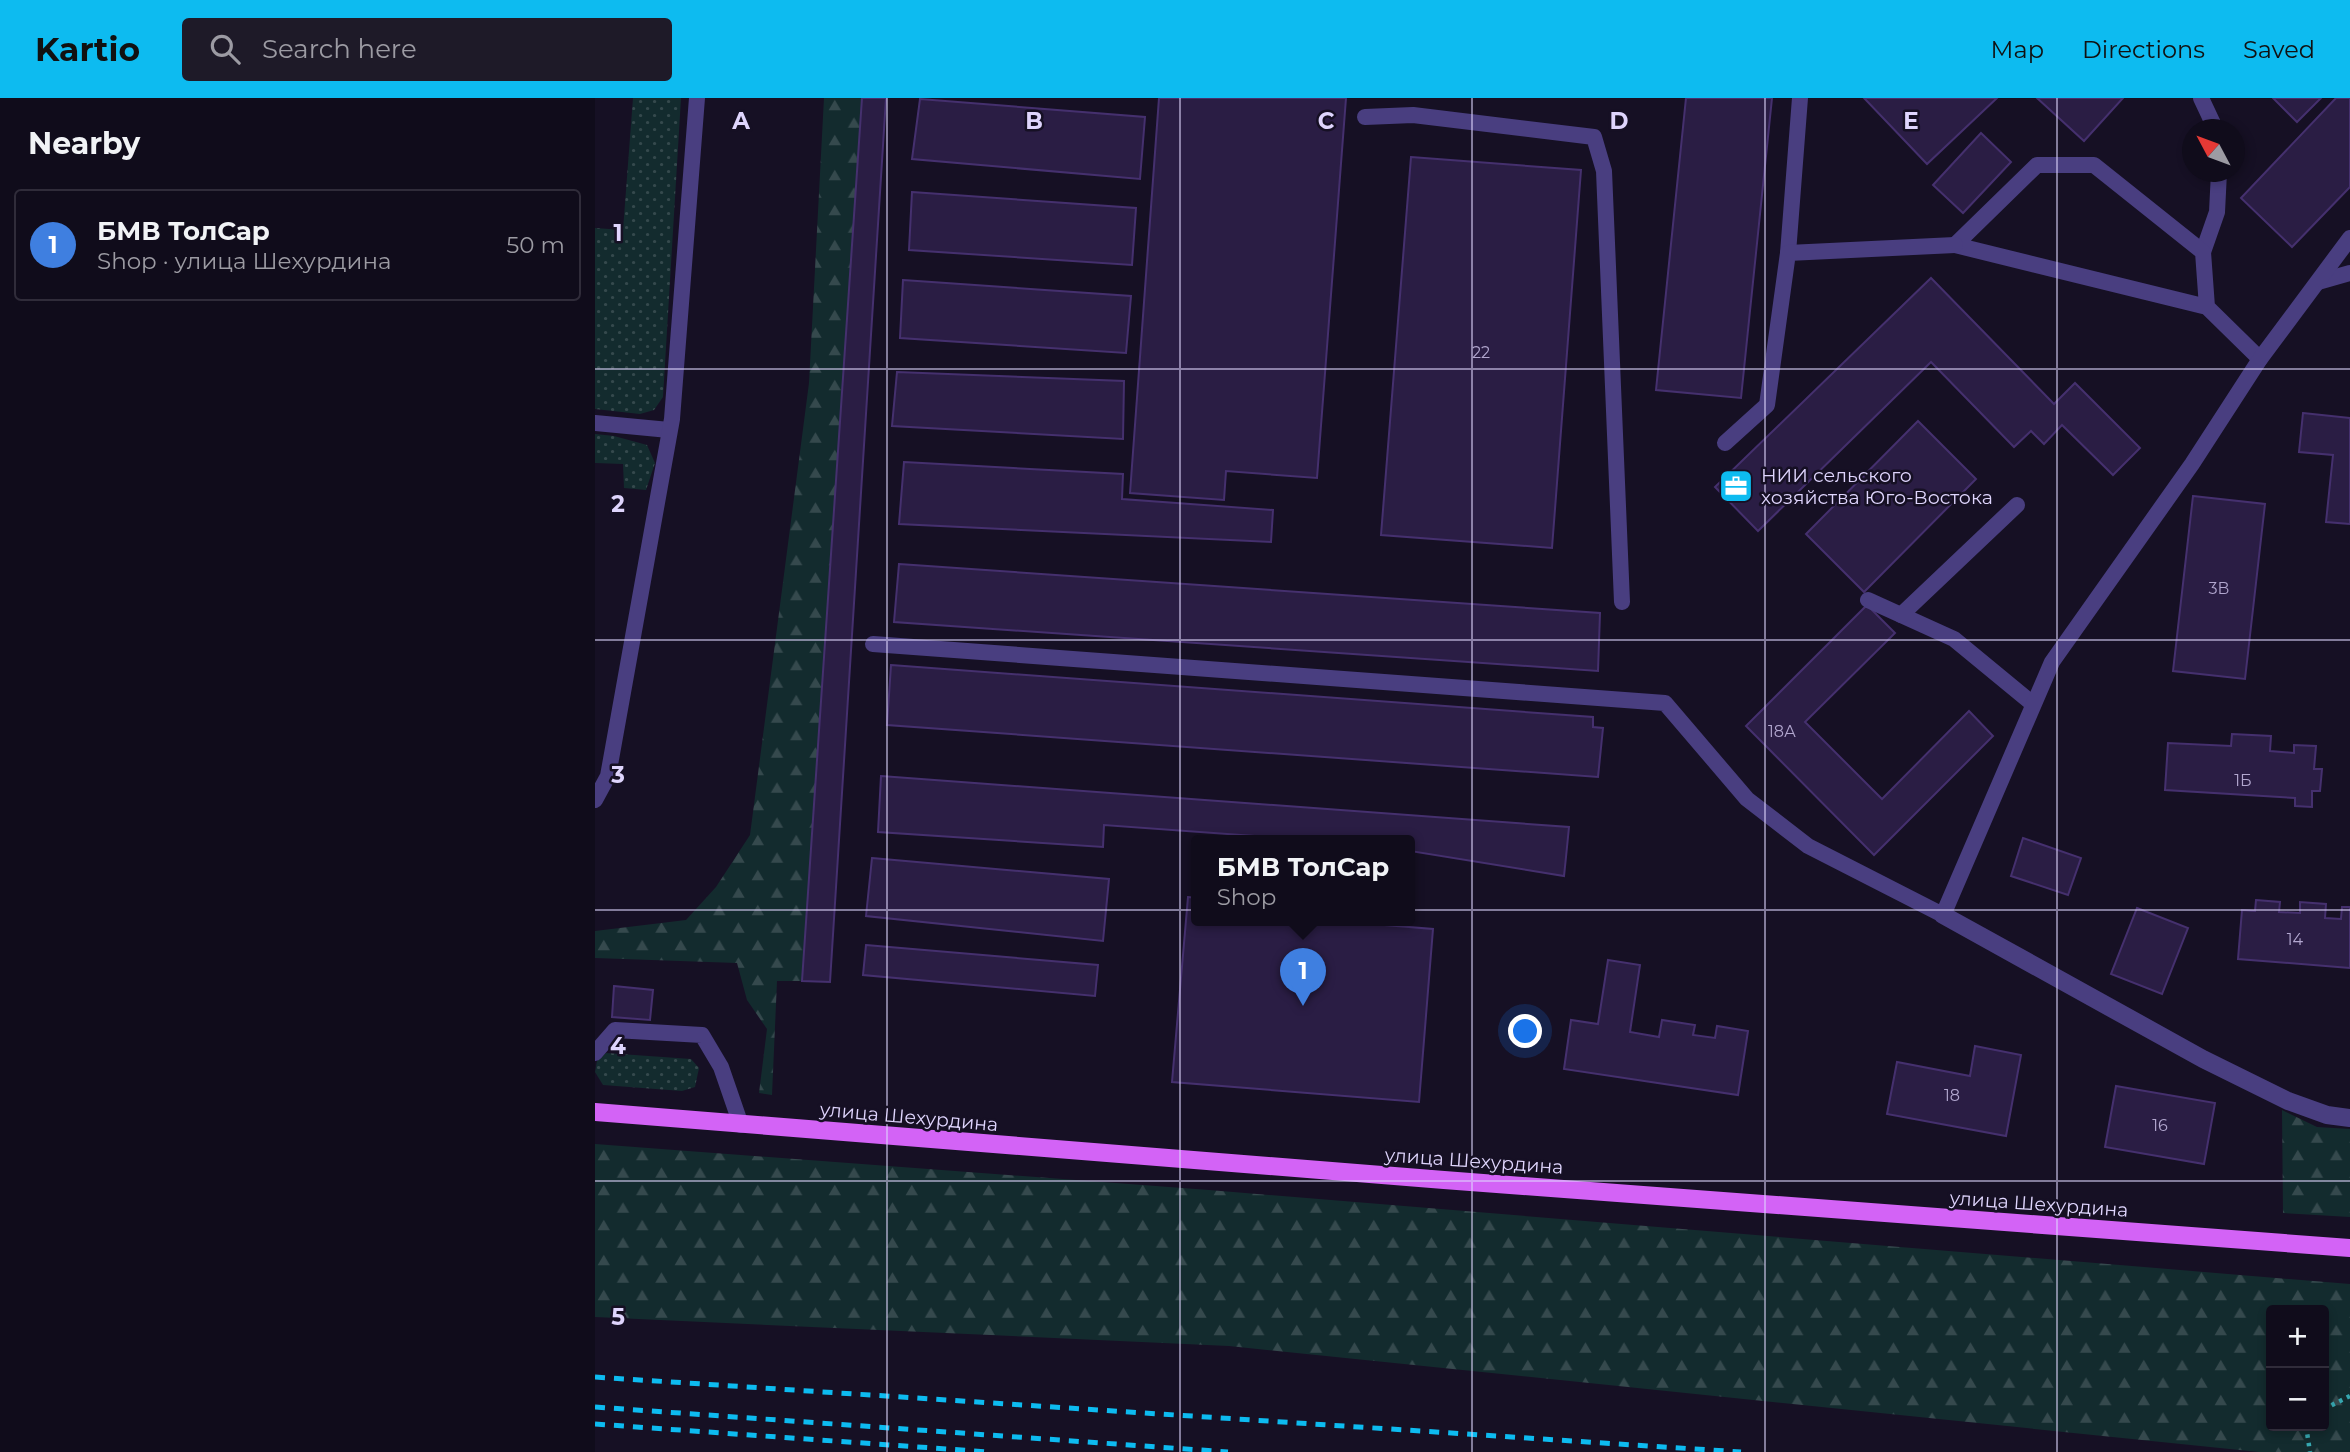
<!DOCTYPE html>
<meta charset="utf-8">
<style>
:root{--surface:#100c1b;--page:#1e1a28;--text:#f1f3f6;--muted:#9c9ba3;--line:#302c3a;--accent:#0dbbf0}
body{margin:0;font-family:Montserrat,sans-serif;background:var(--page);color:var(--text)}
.controls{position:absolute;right:21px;bottom:21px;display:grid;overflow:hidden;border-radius:7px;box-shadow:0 4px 10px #0003}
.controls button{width:63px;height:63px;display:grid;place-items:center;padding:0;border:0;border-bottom:2px solid var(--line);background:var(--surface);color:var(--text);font:35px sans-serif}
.compass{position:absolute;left:1587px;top:21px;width:63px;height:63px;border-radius:50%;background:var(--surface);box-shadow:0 4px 10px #0003;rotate:311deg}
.you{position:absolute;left:931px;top:934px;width:24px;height:24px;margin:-18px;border:5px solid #fff;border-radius:50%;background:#1a73e8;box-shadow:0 0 0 10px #1a73e833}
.badge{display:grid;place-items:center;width:46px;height:46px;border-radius:50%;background:var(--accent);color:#fff;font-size:23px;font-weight:700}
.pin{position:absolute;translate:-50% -58px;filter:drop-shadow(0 2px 4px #0008)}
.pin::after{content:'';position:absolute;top:37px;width:24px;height:21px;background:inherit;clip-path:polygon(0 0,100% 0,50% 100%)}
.popup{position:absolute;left:596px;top:737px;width:224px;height:91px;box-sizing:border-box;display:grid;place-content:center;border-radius:7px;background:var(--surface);filter:drop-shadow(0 2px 5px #0005);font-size:23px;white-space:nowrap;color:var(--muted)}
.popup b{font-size:26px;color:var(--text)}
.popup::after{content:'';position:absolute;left:50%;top:100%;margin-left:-14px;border:14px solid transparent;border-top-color:var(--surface)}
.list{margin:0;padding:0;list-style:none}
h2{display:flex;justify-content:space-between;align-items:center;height:91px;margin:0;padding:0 28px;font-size:30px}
h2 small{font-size:23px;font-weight:400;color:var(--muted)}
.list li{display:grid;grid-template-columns:46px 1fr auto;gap:21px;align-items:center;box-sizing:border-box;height:112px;margin:0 14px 14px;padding:0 14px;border:2px solid var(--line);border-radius:7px}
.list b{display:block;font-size:26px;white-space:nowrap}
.list p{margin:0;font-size:23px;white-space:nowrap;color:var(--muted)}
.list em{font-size:23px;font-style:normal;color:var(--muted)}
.icon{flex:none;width:38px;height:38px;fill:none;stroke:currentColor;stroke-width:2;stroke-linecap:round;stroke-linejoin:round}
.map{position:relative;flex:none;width:1755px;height:1354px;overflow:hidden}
header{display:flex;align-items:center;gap:42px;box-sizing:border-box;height:98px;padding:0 35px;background:var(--accent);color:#111}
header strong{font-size:33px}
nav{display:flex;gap:38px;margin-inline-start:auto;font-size:24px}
.search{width:490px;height:63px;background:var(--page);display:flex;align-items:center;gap:18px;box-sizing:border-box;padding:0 24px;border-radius:7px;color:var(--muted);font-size:26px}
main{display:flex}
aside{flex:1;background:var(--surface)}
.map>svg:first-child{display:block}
.grass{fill:url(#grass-dots)}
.forest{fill:url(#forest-firs);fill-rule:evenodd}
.building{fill:#2a1d44;stroke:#45306e;stroke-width:2}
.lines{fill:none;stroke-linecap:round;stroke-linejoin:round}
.path{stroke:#36a7b0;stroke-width:4.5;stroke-dasharray:3.5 5;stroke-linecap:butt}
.lane{stroke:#493e80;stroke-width:16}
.street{stroke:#493e80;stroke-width:18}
.primary{stroke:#d363f6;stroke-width:18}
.rail{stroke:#0dbbf0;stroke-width:5;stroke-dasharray:10 9;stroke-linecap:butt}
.grid{fill:none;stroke:#dfd5fd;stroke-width:2;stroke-opacity:0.55}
.labels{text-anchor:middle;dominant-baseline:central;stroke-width:5;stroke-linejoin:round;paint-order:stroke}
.number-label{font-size:16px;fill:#b2a7cf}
.poi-label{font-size:19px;fill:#dfd5fd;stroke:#161024;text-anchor:start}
.street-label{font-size:19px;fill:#dfd5fd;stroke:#161024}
.grid-label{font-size:23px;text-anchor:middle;font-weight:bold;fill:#dfd5fd;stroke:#161024;stroke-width:5;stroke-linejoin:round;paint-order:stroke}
</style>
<header>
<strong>Kartio</strong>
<div class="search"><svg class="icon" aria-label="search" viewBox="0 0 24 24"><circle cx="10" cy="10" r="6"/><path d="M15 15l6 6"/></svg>Search here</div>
<nav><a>Map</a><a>Directions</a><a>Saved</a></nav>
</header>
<main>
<aside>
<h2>Nearby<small></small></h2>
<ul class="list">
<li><span class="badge" style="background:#3f7fe0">1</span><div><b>БМВ ТолСар</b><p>Shop · улица Шехурдина</p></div><em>50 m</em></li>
</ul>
</aside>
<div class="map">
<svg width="1755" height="1354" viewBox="0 0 1755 1354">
<defs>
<pattern id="grass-dots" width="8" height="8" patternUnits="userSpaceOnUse" patternTransform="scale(1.75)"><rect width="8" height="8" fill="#132b2e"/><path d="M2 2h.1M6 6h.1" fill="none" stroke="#35494d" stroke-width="1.8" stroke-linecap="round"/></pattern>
<pattern id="forest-firs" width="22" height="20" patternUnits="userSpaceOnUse" patternTransform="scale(1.75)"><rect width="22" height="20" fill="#132b2e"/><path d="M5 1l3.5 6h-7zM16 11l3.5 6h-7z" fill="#35494d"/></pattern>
</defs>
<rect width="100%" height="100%" fill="#161024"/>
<g class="grass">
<path d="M38,0H86L68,299L59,312L45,316L0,311V130L28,132Z"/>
<path d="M0,336L19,338L52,347L60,365L51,392L29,390L28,366L0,365Z"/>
<path d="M11,955L96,961L104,970L100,989L87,993L8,987L0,974L2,963Z"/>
</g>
<g class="forest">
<path d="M229,0H267L207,883H182L177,997L164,995L172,931L152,902L142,865L0,860V833L91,822L121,789L155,737L214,285Z"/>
<path d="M1687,1012L1722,1029L1755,1031V1119L1688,1115Z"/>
<path d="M0,1046L614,1092L1755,1186V1354H1664L634,1248L0,1219ZM1729,1212V1328H1676V1212Z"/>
</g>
<g class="building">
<path d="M267,0H291L235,884L207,883Z"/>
<path d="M564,0H751L722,380L631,373L629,402L535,395Z"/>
<path d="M1091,0H1177L1146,300L1061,292Z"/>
<path d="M1269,0H1402L1332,66Z"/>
<path d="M1442,0H1528L1489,43Z"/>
<path d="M1678,0H1726L1702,24Z"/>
<path d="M1741,0H1755V89L1697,149L1646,100Z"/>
<path d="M325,1L550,19L545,81L317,61Z"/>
<path d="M1386,35L1416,64L1368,115L1338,87Z"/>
<path d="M816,59L986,72L957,450L786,437Z"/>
<path d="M317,94L541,110L537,167L314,152Z"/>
<path d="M1336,180L1459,306L1480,285L1545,350L1518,377L1467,327L1449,346L1436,333L1419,349L1336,264L1163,433L1120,389Z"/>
<path d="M308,182L536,198L531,255L305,240Z"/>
<path d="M302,274L529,283L528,341L297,328Z"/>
<path d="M1708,315L1755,320V426L1731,424L1738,357L1704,354Z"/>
<path d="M1323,323L1381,381L1269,494L1211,436Z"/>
<path d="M309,364L528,376L527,401L678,412L676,444L304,426Z"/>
<path d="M1598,398L1670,406L1650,581L1578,573Z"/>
<path d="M304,466L1005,515L1003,573L299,524Z"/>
<path d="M1272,507L1300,535L1210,624L1287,701L1374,613L1398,638L1279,757L1151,628Z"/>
<path d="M296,567L998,619V629L1008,630L1003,679L292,627Z"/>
<path d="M1637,636L1676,638L1675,653L1699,655V647L1721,648L1719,671H1727L1725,693H1717V709L1700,708V700L1570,692L1573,645L1636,648Z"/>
<path d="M286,678L974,729L971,759L969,778L815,753V742H715L509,727L508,749L283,734Z"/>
<path d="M1428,740L1486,760L1473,797L1416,778Z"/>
<path d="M277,760L514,781L508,843L271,818Z"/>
<path d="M593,799L601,800V822H728L838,831L824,1004L577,984Z"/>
<path d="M1661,802L1685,804L1684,814L1705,815V804L1731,806L1730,820L1746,821L1747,809H1755V870L1643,861L1647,812L1660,813Z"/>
<path d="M1542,810L1593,830L1567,896L1516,876Z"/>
<path d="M271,847L503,867L500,898L268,877Z"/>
<path d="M1013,862L1045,867L1035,934L1064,939L1067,922L1100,927L1098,937L1120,940L1122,928L1153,933L1143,997L969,971L976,922L1003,926Z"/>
<path d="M19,888L58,892L55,922L17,919Z"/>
<path d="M1380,948L1426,957L1411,1038L1292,1016L1302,964L1375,978Z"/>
<path d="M1521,988L1620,1005L1609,1066L1510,1049Z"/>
</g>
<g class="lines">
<g class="path">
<path d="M1729,1311L1755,1298"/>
<path d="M1711,1328L1715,1354"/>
</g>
<g class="lane">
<path d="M1606,0L1621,32"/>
<path d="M770,19L818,17L999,39L1009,73L1027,504"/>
<path d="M1608,154L1622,114L1624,74"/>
<path d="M1193,155L1205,0"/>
<path d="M1723,184L1755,175"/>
<path d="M1612,209L1360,147L1442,67H1499L1608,154L1612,209L1665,261"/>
<path d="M0,325L74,332"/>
<path d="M1130,345L1172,307L1193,155L1360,147"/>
<path d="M1273,502L1359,541L1438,606"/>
<path d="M1306,517L1422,407"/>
<path d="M278,546L1070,605L1152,701L1213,748L1348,817L1457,564L1597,366L1665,261L1755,140"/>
<path d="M0,702L13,678L77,321L102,0"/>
<path d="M0,955L20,932L107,937L126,969L146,1027"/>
</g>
<path class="street" d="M1348,817L1608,961L1693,1003L1732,1017L1755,1020"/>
<path class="primary" d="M0,1014L849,1082L1755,1150"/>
<g class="rail">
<path d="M0,1279L1146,1354"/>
<path d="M0,1309L633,1354"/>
<path d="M0,1326L394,1354"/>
</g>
</g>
<path class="grid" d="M292,0V1354M585,0V1354M877,0V1354M1170,0V1354M1462,0V1354M0,271H1755M0,542H1755M0,812H1755M0,1083H1755"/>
<defs>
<g id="office-square" transform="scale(1.75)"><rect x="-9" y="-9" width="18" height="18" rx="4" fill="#0dbbf0" stroke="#161024"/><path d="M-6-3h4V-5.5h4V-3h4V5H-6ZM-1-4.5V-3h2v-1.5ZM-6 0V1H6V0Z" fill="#fff"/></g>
</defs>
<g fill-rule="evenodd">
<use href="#office-square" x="1141" y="388"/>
</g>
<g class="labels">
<g class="number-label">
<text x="886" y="254">22</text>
<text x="1624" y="490">3В</text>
<text x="1187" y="633">18А</text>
<text x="1648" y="682">1Б</text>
<text x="1700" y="841">14</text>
<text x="1357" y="997">18</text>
<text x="1565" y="1027">16</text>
</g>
<g class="poi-label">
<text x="1166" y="377">НИИ сельского<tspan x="1166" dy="22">хозяйства Юго-Востока</tspan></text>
</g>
<g class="street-label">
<text transform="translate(314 1019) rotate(5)">улица Шехурдина</text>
<text transform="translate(879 1063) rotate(4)">улица Шехурдина</text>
<text transform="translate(1444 1106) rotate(4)">улица Шехурдина</text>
</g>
</g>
<g class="grid-label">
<text x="146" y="31">A</text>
<text x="439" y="31">B</text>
<text x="731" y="31">C</text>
<text x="1024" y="31">D</text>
<text x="1316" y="31">E</text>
<text x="23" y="143">1</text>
<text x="23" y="414">2</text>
<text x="23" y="685">3</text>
<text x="23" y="956">4</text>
<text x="23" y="1227">5</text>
</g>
</svg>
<div class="controls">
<button>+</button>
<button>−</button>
</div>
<svg class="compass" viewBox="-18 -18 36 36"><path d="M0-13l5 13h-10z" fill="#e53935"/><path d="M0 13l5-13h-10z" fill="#9c9ba3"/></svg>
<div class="you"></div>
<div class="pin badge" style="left:708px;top:908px;background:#3f7fe0">1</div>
<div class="popup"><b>БМВ ТолСар</b>Shop</div>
</div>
</main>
